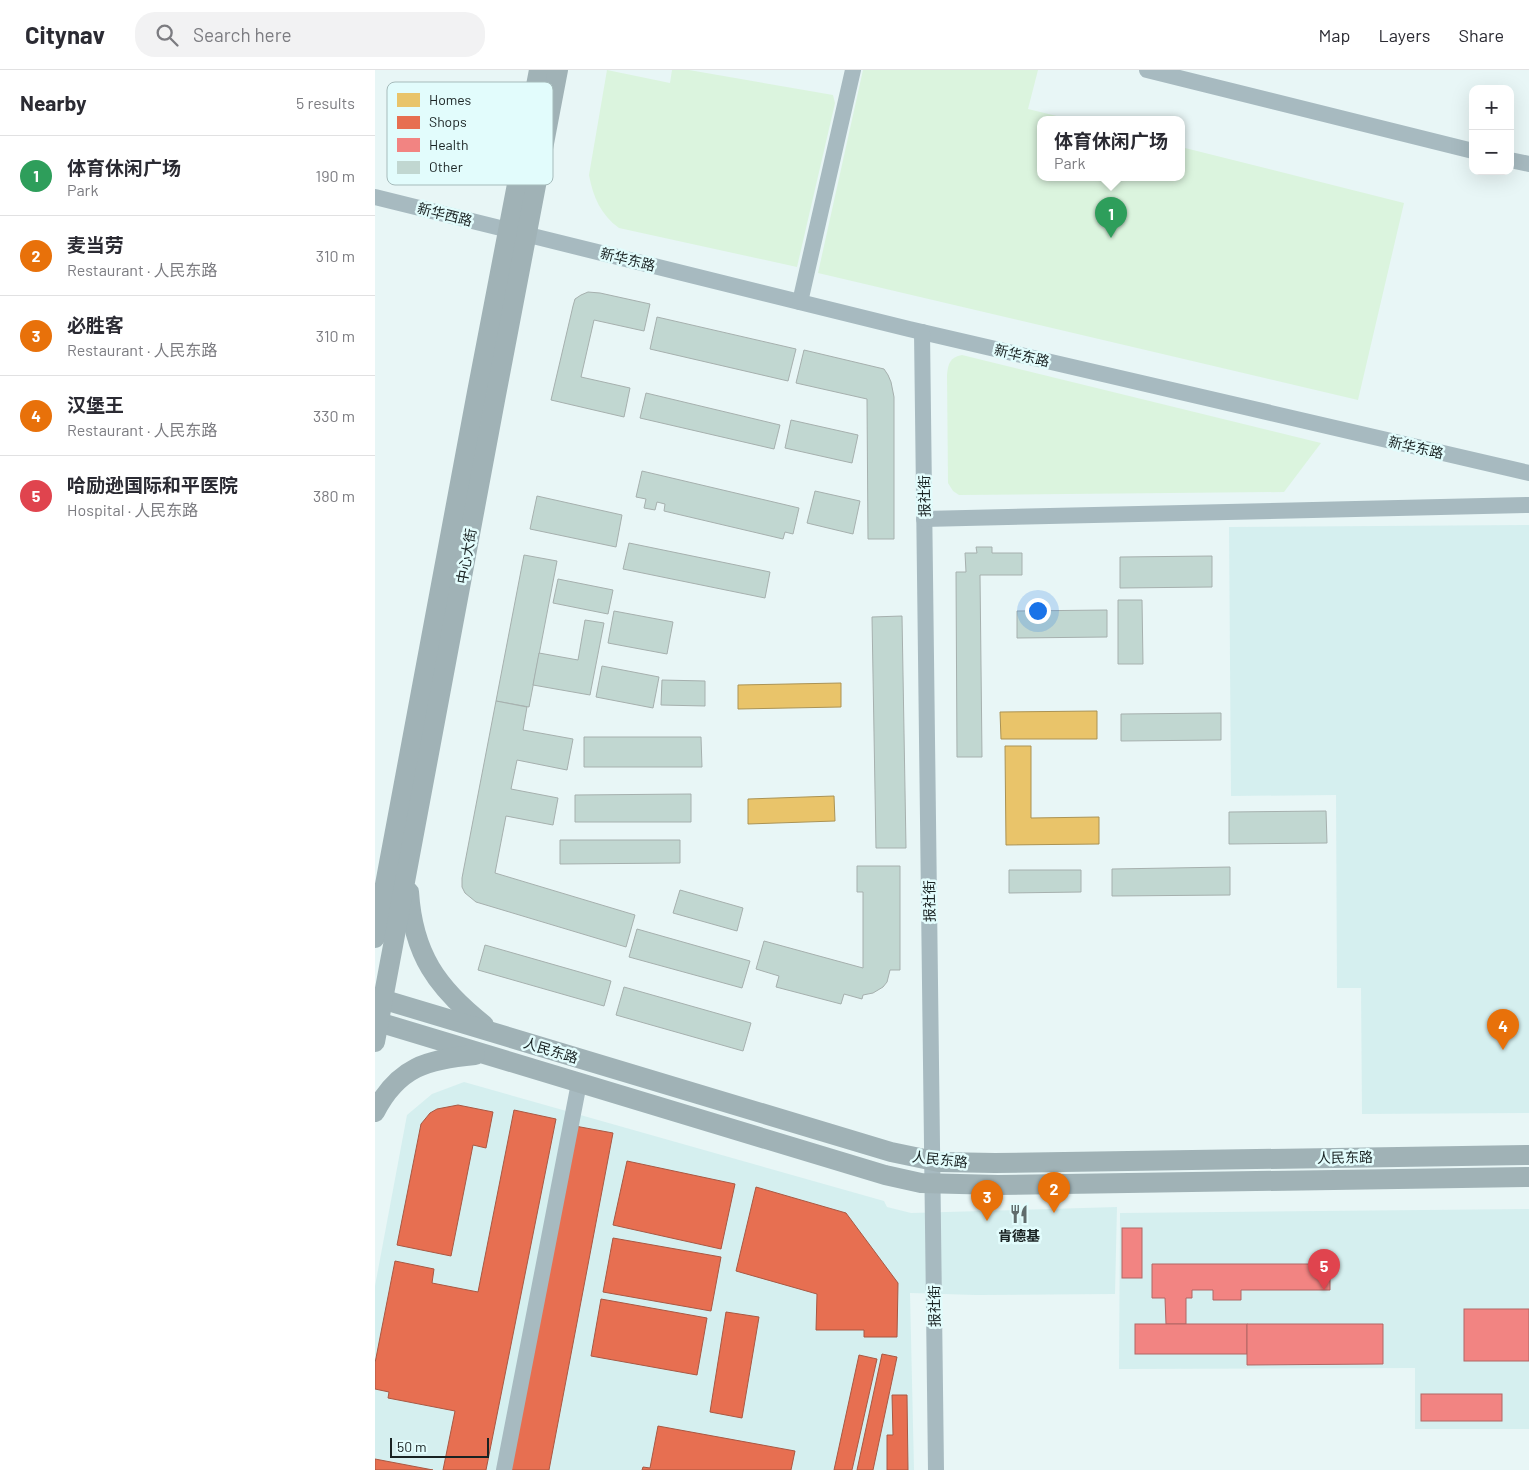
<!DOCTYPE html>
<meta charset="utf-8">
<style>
:root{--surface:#fff;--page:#f2f2f3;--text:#2b2b33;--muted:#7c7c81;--line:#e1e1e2;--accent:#d93025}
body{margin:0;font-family:Barlow,"Noto Sans SC",sans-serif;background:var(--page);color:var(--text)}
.controls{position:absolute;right:15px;top:15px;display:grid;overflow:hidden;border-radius:10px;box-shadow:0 5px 20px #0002}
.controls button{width:45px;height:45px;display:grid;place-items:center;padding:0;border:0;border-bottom:1px solid var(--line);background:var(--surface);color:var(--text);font:25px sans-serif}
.scale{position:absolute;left:15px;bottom:12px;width:99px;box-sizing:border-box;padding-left:5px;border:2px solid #192222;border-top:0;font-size:14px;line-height:18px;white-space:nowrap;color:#192222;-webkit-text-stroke:4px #e2fcfc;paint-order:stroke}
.you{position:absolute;left:662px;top:540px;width:18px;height:18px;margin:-12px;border:4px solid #fff;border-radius:50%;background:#1a73e8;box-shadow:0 0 0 8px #1a73e833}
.badge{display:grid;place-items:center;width:32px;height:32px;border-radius:50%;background:var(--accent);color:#fff;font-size:16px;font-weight:700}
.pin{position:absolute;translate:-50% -41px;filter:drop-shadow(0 1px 2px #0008)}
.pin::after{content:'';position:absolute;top:26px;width:18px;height:15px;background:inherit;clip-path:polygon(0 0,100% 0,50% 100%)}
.popup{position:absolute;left:662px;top:46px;width:148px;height:65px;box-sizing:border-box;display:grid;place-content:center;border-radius:10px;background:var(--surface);filter:drop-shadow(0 1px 4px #0005);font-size:16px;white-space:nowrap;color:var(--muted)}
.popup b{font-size:19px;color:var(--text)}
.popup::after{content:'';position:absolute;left:50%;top:100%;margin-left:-10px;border:10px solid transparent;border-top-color:var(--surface)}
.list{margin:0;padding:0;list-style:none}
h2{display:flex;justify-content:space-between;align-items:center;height:65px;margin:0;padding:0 20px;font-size:21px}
h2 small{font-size:16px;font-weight:400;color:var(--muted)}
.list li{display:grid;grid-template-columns:32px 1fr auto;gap:15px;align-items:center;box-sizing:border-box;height:80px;padding:0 20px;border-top:1px solid var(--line)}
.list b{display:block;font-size:19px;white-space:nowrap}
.list p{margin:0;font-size:16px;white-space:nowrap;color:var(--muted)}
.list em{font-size:16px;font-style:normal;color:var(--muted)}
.icon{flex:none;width:28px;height:28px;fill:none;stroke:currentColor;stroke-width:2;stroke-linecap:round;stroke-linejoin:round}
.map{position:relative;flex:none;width:1154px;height:1400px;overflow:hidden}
header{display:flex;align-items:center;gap:30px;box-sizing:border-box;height:70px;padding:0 25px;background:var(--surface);border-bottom:1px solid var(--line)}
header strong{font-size:24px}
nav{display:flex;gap:28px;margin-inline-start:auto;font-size:18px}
.search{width:350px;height:45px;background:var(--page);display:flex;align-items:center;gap:12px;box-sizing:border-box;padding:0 18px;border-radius:20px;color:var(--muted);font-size:19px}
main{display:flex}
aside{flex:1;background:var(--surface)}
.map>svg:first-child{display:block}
.built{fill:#d5efef}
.green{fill:#dbf4de}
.homes{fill:#e9c46a;stroke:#ab9354}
.shops{fill:#e76f51;stroke:#a95843}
.health{fill:#f28482;stroke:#b16765}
.building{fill:#c1d7d1;stroke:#a6b0ae}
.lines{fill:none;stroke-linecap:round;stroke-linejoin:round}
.minor{stroke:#a7bac0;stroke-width:16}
.major{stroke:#a0b2b6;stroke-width:20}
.labels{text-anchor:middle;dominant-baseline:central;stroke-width:5;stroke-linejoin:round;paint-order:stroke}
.street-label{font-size:14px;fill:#192222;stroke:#e2fcfc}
.poi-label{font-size:14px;font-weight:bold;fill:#192222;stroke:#e2fcfc}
.key{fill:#e2fcfc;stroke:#a6bbbb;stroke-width:1}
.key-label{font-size:14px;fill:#192222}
</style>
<header>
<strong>Citynav</strong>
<div class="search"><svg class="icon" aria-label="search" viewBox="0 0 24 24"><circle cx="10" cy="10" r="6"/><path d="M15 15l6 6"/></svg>Search here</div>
<nav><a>Map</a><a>Layers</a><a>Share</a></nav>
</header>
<main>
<aside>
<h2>Nearby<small>5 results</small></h2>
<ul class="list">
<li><span class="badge" style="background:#2e9e5b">1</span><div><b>体育休闲广场</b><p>Park</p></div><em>190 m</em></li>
<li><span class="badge" style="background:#e8710a">2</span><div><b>麦当劳</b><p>Restaurant · 人民东路</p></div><em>310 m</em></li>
<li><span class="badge" style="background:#e8710a">3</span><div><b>必胜客</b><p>Restaurant · 人民东路</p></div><em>310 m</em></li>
<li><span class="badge" style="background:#e8710a">4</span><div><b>汉堡王</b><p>Restaurant · 人民东路</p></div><em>330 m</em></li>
<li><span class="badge" style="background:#e0444e">5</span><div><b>哈励逊国际和平医院</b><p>Hospital · 人民东路</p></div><em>380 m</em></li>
</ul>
</aside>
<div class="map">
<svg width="1154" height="1400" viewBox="0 0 1154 1400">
<rect width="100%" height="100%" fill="#e8f6f6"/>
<g class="built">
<path d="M1154,455V1043L987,1044L986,918H962L961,725L856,726L854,457Z"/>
<path d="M89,1012L509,1131L512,1137L536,1143L742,1137L740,1224L601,1225L535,1223L539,1400H0V1216L32,1045L57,1024Z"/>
<path d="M1154,1139V1359H1040V1298L744,1299L745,1143Z"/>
</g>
<g class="green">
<path d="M232,0L295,13L297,0H314L458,25L460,33L422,197L244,158C226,145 218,127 214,105Z"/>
<path d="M488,0H663L653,39L694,49H666V107H806V77L1029,133L983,330L443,203Z"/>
<path d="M587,285L946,373L909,422L584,425L578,421L573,413L572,305C573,294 575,287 587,285Z"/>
</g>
<g class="homes">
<path d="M466,613V637L363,639V615Z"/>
<path d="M722,641V669H626L625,642Z"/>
<path d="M630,676H656V748L724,747V774L631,775Z"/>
<path d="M459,726L460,751L373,754V729Z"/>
</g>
<g class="shops">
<path d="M83,1035L118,1042L111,1078L98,1075L76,1186L22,1175L46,1054L55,1043L62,1039Z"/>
<path d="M139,1040L181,1049L111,1400H68L80,1341L13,1328L14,1322L0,1319V1293L20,1191L59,1199L57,1213L103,1222Z"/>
<path d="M200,1056L238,1063L174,1400H135Z"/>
<path d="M252,1091L360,1114L346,1179L238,1155Z"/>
<path d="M381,1117L471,1143L523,1213L522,1267H489V1260H441L442,1224L361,1201Z"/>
<path d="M238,1168L346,1187L336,1241L228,1222Z"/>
<path d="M226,1229L332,1248L322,1305L216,1286Z"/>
<path d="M351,1242L384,1247L367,1348L335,1342Z"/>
<path d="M507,1284L522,1287L498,1400H482Z"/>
<path d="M484,1285L502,1289L477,1400H459Z"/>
<path d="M517,1325H532L533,1400H512V1365H518Z"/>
<path d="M283,1356L420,1381L416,1400H267L268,1397L275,1398Z"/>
<path d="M0,1389L58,1400H0Z"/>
</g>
<g class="health">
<rect x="747" y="1158" width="20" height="50"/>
<path d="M777,1194H955V1220H866V1230H838V1220H817V1228H811V1254H791L790,1228H777Z"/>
<rect x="1089" y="1239" width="65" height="52"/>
<rect x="760" y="1254" width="112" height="30"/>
<path d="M872,1254H1008V1294L872,1295Z"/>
<rect x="1046" y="1324" width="81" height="27"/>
</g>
<g class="building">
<path d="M213,222L225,223L275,234L269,261L219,250L206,307L255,318L249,347L176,330L198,236L200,229L206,225Z"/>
<path d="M282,247L421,279L413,311L275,279Z"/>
<path d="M429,280L509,299L513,305L516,312L519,327V469H493L492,329L421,313Z"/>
<path d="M271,323L405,355L399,379L265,348Z"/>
<path d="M416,350L483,365L477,393L410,378Z"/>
<path d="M267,401L424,438L418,464L410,462L408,469L289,441L290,434L282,432L280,440L269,438L271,429L261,427Z"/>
<path d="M440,421L485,431L478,464L432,453Z"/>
<path d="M162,426L247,445L241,477L155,459Z"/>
<path d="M254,473L395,502L390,528L248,499Z"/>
<path d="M601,477H617V483H647V505H605L607,687H582L581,502H591L590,483H602Z"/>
<path d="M149,485L182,491L154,637L121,631Z"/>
<path d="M837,486V517L745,518V487Z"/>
<path d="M183,509L238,520L233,544L178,533Z"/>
<path d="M743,530H767L768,594H743Z"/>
<path d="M732,540V567L642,568V541Z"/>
<path d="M239,541L298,552L292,584L233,573Z"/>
<path d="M527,546L531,778H501L497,547Z"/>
<path d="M210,550L229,553L215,625L158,615L164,583L203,590Z"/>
<path d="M227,596L284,607L278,638L221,627Z"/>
<path d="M287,610L330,611V636L286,635Z"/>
<path d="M121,631L152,637L148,660L198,669L192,700L142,690L136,719L183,728L178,755L131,746L120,803L260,845L251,877L101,832L90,823L87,817V808Z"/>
<path d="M846,643V670L746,671V644Z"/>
<path d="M209,667H326L327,697H209Z"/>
<path d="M316,724V752H200V725Z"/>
<path d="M951,741L952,773L854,774V742Z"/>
<path d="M185,770H305V793L185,794Z"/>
<path d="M482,796H525V900H515L512,912L508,917L498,923L488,925L487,929L469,924L466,934L401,917L404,906L381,899L389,871L488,898V822H482Z"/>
<path d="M855,797V825L737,826V799Z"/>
<path d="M634,800H706V822L634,823Z"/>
<path d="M305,820L368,838L362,861L298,843Z"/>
<path d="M262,859L375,891L367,918L254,887Z"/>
<path d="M110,875L236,911L229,936L103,900Z"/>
<path d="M249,917L376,953L368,981L241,945Z"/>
</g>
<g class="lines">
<g class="minor">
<path d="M772,0L1098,81"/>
<path d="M1135,90L1154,94"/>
<path d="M0,127L534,259L1154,403"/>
<path d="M425,232L478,0"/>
<path d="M547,262L561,1400"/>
<path d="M549,449L1154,435"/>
<path d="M129,1400L204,1013"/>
</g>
<g class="major">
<path d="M34,822C38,884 62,918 109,955"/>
<path d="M0,868L102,322L164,0"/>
<path d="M0,927L516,1082L564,1092L620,1093L1154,1085"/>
<path d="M0,951L510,1105L546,1113L623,1115L1154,1107"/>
<path d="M0,972L121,325L183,0"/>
<path d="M0,1042C23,997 53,989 100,985"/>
</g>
</g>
<defs>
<g id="restaurant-bare" transform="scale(1.5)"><path d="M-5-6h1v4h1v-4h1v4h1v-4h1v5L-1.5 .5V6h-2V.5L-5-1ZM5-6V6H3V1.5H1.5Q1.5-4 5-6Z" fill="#616c6c" stroke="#e2fcfc" stroke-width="2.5" paint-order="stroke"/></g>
</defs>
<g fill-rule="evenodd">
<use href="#restaurant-bare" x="644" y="1144"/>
</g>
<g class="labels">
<g class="street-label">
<text transform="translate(70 144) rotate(14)">新华西路</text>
<text transform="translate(253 189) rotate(14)">新华东路</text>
<text transform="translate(647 285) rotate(13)">新华东路</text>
<text transform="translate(1041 377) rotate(13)">新华东路</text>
<text transform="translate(549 426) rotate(-91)">报社街</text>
<text transform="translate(91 486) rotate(-80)">中心大街</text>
<text transform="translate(554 831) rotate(-91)">报社街</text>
<text transform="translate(176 980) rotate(17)">人民东路</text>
<text transform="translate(970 1087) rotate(-1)">人民东路</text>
<text transform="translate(565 1089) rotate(6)">人民东路</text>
<text transform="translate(559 1236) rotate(-91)">报社街</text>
</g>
<g class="poi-label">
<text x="644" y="1165">肯德基</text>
</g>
</g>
<rect x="12" y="12" width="166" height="103" rx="8" class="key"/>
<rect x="22" y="23" width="23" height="14" fill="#e9c46a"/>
<rect x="22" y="46" width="23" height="13" fill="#e76f51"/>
<rect x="22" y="68" width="23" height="14" fill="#f28482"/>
<rect x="22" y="91" width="23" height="13" fill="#c1d7d1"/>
<g class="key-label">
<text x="54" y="35">Homes</text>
<text x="54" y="57">Shops</text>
<text x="54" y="80">Health</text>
<text x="54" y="102">Other</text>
</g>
</svg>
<div class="controls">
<button>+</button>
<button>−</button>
</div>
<div class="scale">50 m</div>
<div class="you"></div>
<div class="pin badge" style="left:736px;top:168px;background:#2e9e5b">1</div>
<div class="popup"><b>体育休闲广场</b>Park</div>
<div class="pin badge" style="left:679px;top:1143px;background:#e8710a">2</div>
<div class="pin badge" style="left:612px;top:1151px;background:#e8710a">3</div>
<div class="pin badge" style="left:1128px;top:980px;background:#e8710a">4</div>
<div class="pin badge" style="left:949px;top:1220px;background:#e0444e">5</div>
</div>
</main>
